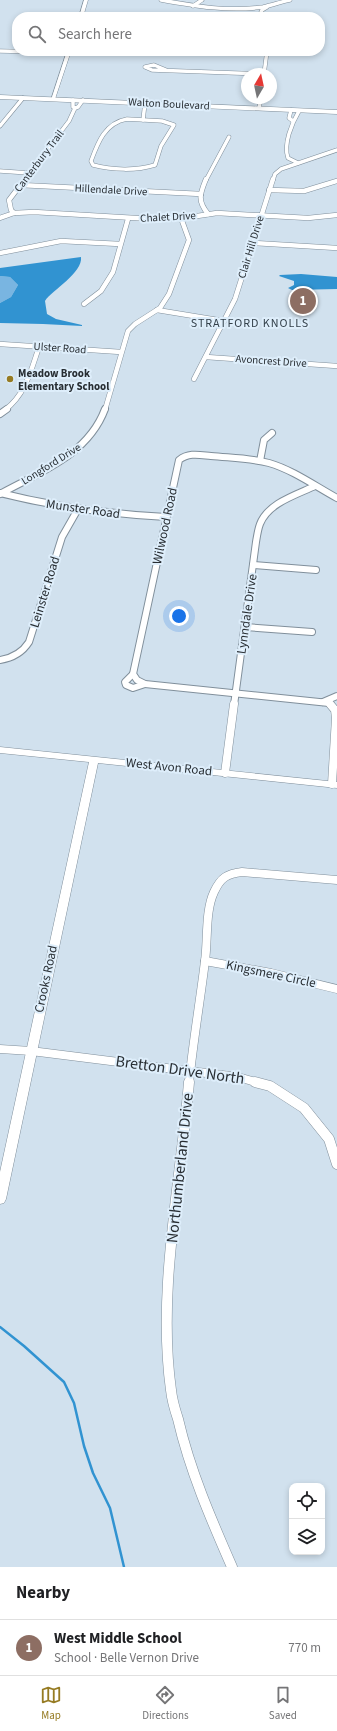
<!DOCTYPE html>
<meta charset="utf-8">
<style>
:root{--surface:#fff;--page:#f2f2f2;--text:#202124;--muted:#757577;--line:#e0e0e0;--accent:#967b23}
body{margin:0;font-family:"Source Sans 3",sans-serif;background:var(--page);color:var(--text)}
.controls{position:absolute;right:12px;bottom:12px;display:grid;overflow:hidden;border-radius:8px;box-shadow:0 2px 6px #0003}
.controls button{width:36px;height:36px;display:grid;place-items:center;padding:0;border:0;border-bottom:1px solid var(--line);background:var(--surface);color:var(--text);font:20px sans-serif}
.compass{position:absolute;left:241px;top:68px;width:36px;height:36px;border-radius:50%;background:var(--surface);box-shadow:0 2px 6px #0003;rotate:9deg}
.you{position:absolute;left:179px;top:616px;width:14px;height:14px;margin:-10px;border:3px solid #fff;border-radius:50%;background:#1a73e8;box-shadow:0 0 0 6px #1a73e833}
.badge{display:grid;place-items:center;width:26px;height:26px;border-radius:50%;background:var(--accent);color:#fff;font-size:13px;font-weight:700}
.pin{position:absolute;translate:-50% -50%;border:2px solid #fff;box-shadow:0 1px 4px #0006}
.list{margin:0;padding:0;list-style:none}
h2{display:flex;justify-content:space-between;align-items:center;height:52px;margin:0;padding:0 16px;font-size:17px}
h2 small{font-size:13px;font-weight:400;color:var(--muted)}
.list li{display:grid;grid-template-columns:26px 1fr auto;gap:12px;align-items:center;box-sizing:border-box;height:56px;padding:0 16px;border-top:1px solid var(--line)}
.list b{display:block;font-size:15px;white-space:nowrap}
.list p{margin:0;font-size:13px;white-space:nowrap;color:var(--muted)}
.list em{font-size:13px;font-style:normal;color:var(--muted)}
.icon{flex:none;width:22px;height:22px;fill:none;stroke:currentColor;stroke-width:2;stroke-linecap:round;stroke-linejoin:round}
.map{position:relative;flex:none;width:337px;height:1567px;overflow:hidden}
.search{position:absolute;background:var(--surface);box-shadow:0 2px 6px #0003;left:12px;right:12px;top:12px;height:44px;display:flex;align-items:center;gap:10px;box-sizing:border-box;padding:0 14px;border-radius:16px;color:var(--muted);font-size:15px}
.sheet{height:108px;background:var(--surface)}
nav{display:flex;justify-content:space-around;align-items:center;box-sizing:border-box;height:56px;border-top:1px solid var(--line);background:var(--surface);font-size:11px;color:var(--muted)}
nav a{display:grid;justify-items:center;gap:2px}
nav .on{color:var(--accent)}
.map>svg:first-child{display:block}
.green{fill:#79b5e1}
.water{fill:#3193d1}
.lines{fill:none;stroke-linecap:round;stroke-linejoin:round}
.stream{stroke:#3193d1;stroke-width:2.5}
.minor-far4-casing{stroke:#808f9b;stroke-width:4.5}
.minor-far3-casing{stroke:#808f9b;stroke-width:5.5}
.minor-far2-casing{stroke:#808f9b;stroke-width:8}
.minor-far1-casing{stroke:#808f9b;stroke-width:9}
.minor-casing{stroke:#808f9b;stroke-width:11}
.tertiary-casing{stroke:#808f9b;stroke-width:1}
.secondary-casing{stroke:#808f9b;stroke-width:1}
.minor-far4{stroke:#fff;stroke-width:3.5}
.minor-far3{stroke:#fff;stroke-width:4.5}
.minor-far2{stroke:#fff;stroke-width:6}
.minor-far1{stroke:#fff;stroke-width:8}
.minor{stroke:#fff;stroke-width:10}
.tertiary{fill:#fff;fill-rule:evenodd}
.secondary{fill:#fff;fill-rule:evenodd}
.poi-dot{fill:#967b23;stroke:#deeefb;stroke-width:1.5}
.labels{text-anchor:middle;dominant-baseline:central;stroke-width:4;stroke-linejoin:round;paint-order:stroke}
.far-street-label{font-size:11px;fill:#282e33;stroke:#deeefb}
.far-poi-label{font-size:11px;font-weight:bold;fill:#282e33;stroke:#deeefb;text-anchor:start}
.far-neighbourhood-label{font-size:12px;letter-spacing:1px;fill:#34414b;stroke:#deeefb}
.street-label{font-size:13px;fill:#282e33;stroke:#deeefb}
.near-street-label{font-size:16px;fill:#282e33;stroke:#deeefb}
</style>
<div class="map">
<svg width="337" height="1567" viewBox="0 0 337 1567">
<rect width="100%" height="100%" fill="#d1e1ee"/>
<path class="green" d="M0,276L10,277L18,285L11,297L0,303Z"/>
<g class="water">
<path d="M81,257C83,273 52,290 45,301L47,314L56,319L82,325V326L43,324L0,323V303L11,297L18,285L10,277L0,276V268Z"/>
<path d="M301,274L337,277V289L292,290L288,288L294,285V281L279,276L280,275Z"/>
</g>
<g class="lines">
<path class="stream" d="M0,1327L24,1346L64,1382L74,1403L84,1446L93,1473L110,1508L124,1567"/>
<g class="minor-far4-casing">
<g id="minor-far4">
<path d="M161,0C194,6 229,12 263,7C272,5 281,2 290,0"/>
<path d="M193,6L202,0"/>
<path d="M259,17L262,10L267,7"/>
<path d="M0,51L42,52"/>
<path d="M166,70L154,65L145,67L152,70L262,74"/>
<path d="M264,74L267,51"/>
<path d="M73,100V107L75,108L78,107L83,100"/>
<path d="M259,108L261,98"/>
<path d="M291,110L289,118L293,121"/>
<path d="M127,119L162,121L174,125L161,146L155,165C136,171 112,170 93,165L91,161C98,142 105,123 127,119Z"/>
<path d="M143,120L145,103"/>
<path d="M0,126L23,98"/>
<path d="M298,163L288,158C283,144 292,123 299,111"/>
<path d="M0,171L29,173"/>
<path d="M24,180L69,121L75,108"/>
<path d="M206,180L229,137"/>
<path d="M273,180L275,174L281,169L337,150"/>
</g>
</g>
<g class="minor-far3-casing">
<g id="minor-far3">
<path d="M206,179C200,194 197,200 208,214"/>
<path d="M20,185L201,194"/>
<path d="M269,190L304,191L337,181"/>
<path d="M14,213L11,210L9,200L25,179"/>
<path d="M0,218L14,213L34,212L152,219L184,218L217,213L308,218L337,215"/>
<path d="M253,243L337,248"/>
<path d="M0,253L61,241L120,244"/>
<path d="M84,304L101,291L113,272L128,219"/>
<path d="M157,310L224,321"/>
<path d="M0,344L121,352"/>
<path d="M206,357L337,366"/>
<path d="M194,379L235,299L273,179"/>
<path d="M5,410C26,394 31,370 39,347"/>
<path d="M105,410L128,331L135,324L160,308L169,294L189,240L181,218"/>
</g>
</g>
<g class="minor-far2-casing">
<g id="minor-far2">
<path d="M0,414L7,409"/>
<path d="M260,461L264,440L272,433"/>
<path d="M0,493C55,507 110,514 166,517"/>
<path d="M0,494C40,472 88,455 105,409"/>
<path d="M253,565L316,570"/>
<path d="M245,627L312,632"/>
<path d="M0,660C13,658 22,653 29,642L62,537L78,509"/>
<path d="M133,674L125,682L126,685L133,688L145,684"/>
<path d="M323,702L337,696"/>
<path d="M234,705L256,542C257,536 258,529 260,524C268,503 296,495 315,486"/>
<path d="M331,705L329,703L145,684L137,680L133,674L179,460C189,452 200,455 211,456C231,458 250,458 269,463C293,470 315,486 337,498"/>
</g>
</g>
<g class="minor-far1-casing">
<g id="minor-far1">
<path d="M330,704L335,710L336,718L332,784"/>
<path d="M225,773L234,704"/>
<path d="M205,961L271,973L337,989"/>
<path d="M0,1049L31,1051L238,1077L259,1083"/>
<path d="M189,1083C193,1042 200,1002 205,961C208,940 205,911 214,892C221,877 227,874 242,872L337,880"/>
</g>
</g>
<g class="minor-casing">
<g id="minor">
<path d="M189,1082C181,1183 157,1289 171,1390C172,1400 175,1410 178,1419C190,1471 211,1519 232,1567"/>
<path d="M255,1082L270,1086L304,1108L329,1139L337,1164"/>
</g>
</g>
<g class="tertiary-casing">
<g id="tertiary">
<path d="M84,0H88L83,17H79Z"/>
<path d="M67,51H71L55,99L51,100Z"/>
<path d="M0,747L337,782V788L98,763L6,1199L4,1203L0,1204V1172L89,762L0,753Z"/>
</g>
</g>
<g class="secondary-casing">
<path id="secondary" d="M0,95L337,110V114L0,99Z"/>
</g>
<use href="#minor-far4" class="minor-far4"/>
<use href="#minor-far3" class="minor-far3"/>
<use href="#minor-far2" class="minor-far2"/>
<use href="#minor-far1" class="minor-far1"/>
<use href="#minor" class="minor"/>
<use href="#tertiary" class="tertiary"/>
<use href="#secondary" class="secondary"/>
</g>
<circle class="poi-dot" cx="10" cy="379" r="4"/>
<g class="labels">
<g class="far-street-label">
<text transform="translate(169 104) rotate(3)">Walton Boulevard</text>
<text transform="translate(39 161) rotate(-53)">Canterbury Trail</text>
<text transform="translate(111 190) rotate(3)">Hillendale Drive</text>
<text transform="translate(168 217) rotate(-3)">Chalet Drive</text>
<text transform="translate(251 247) rotate(-73)">Clair Hill Drive</text>
<text transform="translate(60 348) rotate(4)">Ulster Road</text>
<text transform="translate(271 361) rotate(4)">Avoncrest Drive</text>
<text transform="translate(51 464) rotate(-32)">Longford Drive</text>
</g>
<g class="far-poi-label">
<text x="18" y="373">Meadow Brook<tspan x="18" dy="13">Elementary School</tspan></text>
</g>
<g class="far-neighbourhood-label">
<text x="250" y="323">STRATFORD KNOLLS</text>
</g>
<g class="street-label">
<text transform="translate(83 509) rotate(8)">Munster Road</text>
<text transform="translate(165 526) rotate(-78)">Wilwood Road</text>
<text transform="translate(45 592) rotate(-73)">Leinster Road</text>
<text transform="translate(247 614) rotate(-82)">Lynndale Drive</text>
<text transform="translate(169 767) rotate(6)">West Avon Road</text>
<text transform="translate(271 974) rotate(12)">Kingsmere Circle</text>
<text transform="translate(46 979) rotate(-78)">Crooks Road</text>
</g>
<g class="near-street-label">
<text transform="translate(180 1070) rotate(8)">Bretton Drive North</text>
<text transform="translate(180 1168) rotate(-84)">Northumberland Drive</text>
</g>
</g>
</svg>
<div class="controls">
<button><svg class="icon" aria-label="locate" viewBox="0 0 24 24"><circle cx="12" cy="12" r="6"/><path d="M12 2v4M12 18v4M2 12h4M18 12h4"/></svg></button>
<button><svg class="icon" aria-label="layers" viewBox="0 0 24 24"><path d="M12 4l9 5-9 5-9-5zM3 14l9 5 9-5"/></svg></button>
</div>
<svg class="compass" viewBox="-18 -18 36 36"><path d="M0-13l5 13h-10z" fill="#e53935"/><path d="M0 13l5-13h-10z" fill="#757577"/></svg>
<div class="you"></div>
<div class="pin badge" style="left:303px;top:301px;background:#8d6e63">1</div>
<div class="search"><svg class="icon" aria-label="search" viewBox="0 0 24 24"><circle cx="10" cy="10" r="6"/><path d="M15 15l6 6"/></svg>Search here</div>
</div>
<section class="sheet">
<h2>Nearby<small></small></h2>
<ul class="list">
<li><span class="badge" style="background:#8d6e63">1</span><div><b>West Middle School</b><p>School · Belle Vernon Drive</p></div><em>770 m</em></li>
</ul>
</section>
<nav>
<a class="on"><svg class="icon" aria-label="map" viewBox="0 0 24 24"><path d="M3 6l6-2 6 2 6-2v14l-6 2-6-2-6 2zM9 4v14M15 6v14"/></svg>Map</a>
<a><svg class="icon" aria-label="directions" viewBox="0 0 24 24"><path d="M12 3l9 9-9 9-9-9zM9 14v-3h6M13 9l2 2-2 2"/></svg>Directions</a>
<a><svg class="icon" aria-label="saved" viewBox="0 0 24 24"><path d="M7 4h10v16l-5-4-5 4z"/></svg>Saved</a>
</nav>
